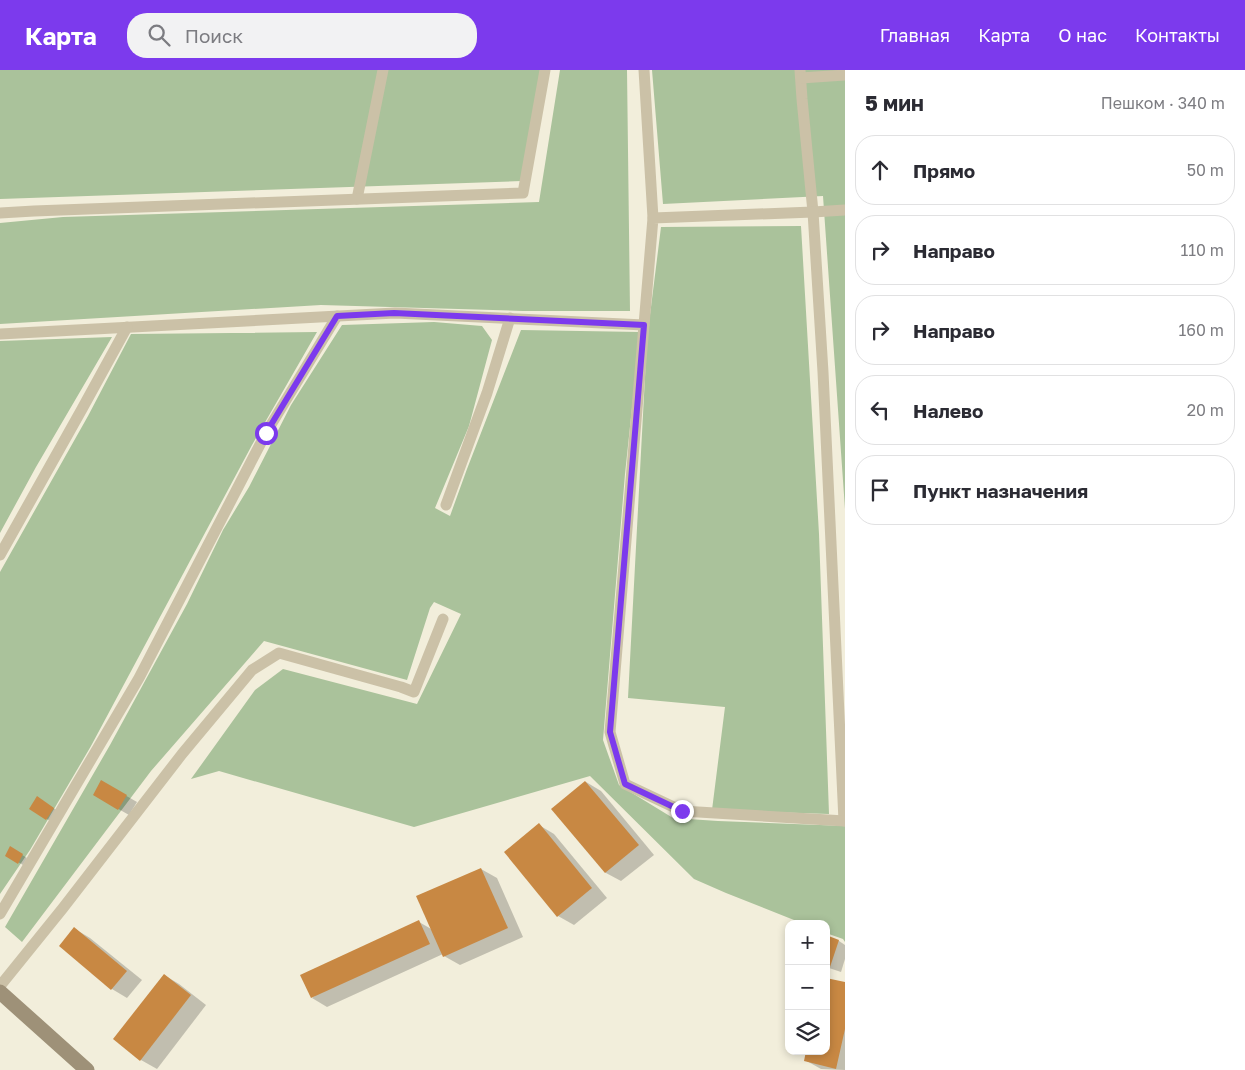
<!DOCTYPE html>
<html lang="ru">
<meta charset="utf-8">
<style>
:root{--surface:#fff;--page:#f2f2f3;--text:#2b2b33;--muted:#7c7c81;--line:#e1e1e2;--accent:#7c3aed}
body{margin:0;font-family:"Golos Text",sans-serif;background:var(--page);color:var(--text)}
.controls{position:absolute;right:15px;bottom:15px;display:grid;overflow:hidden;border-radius:10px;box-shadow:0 2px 8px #0003}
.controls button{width:45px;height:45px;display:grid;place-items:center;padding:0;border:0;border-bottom:1px solid var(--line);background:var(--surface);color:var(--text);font:25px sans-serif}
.stop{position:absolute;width:15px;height:15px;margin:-11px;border:4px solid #7c3aed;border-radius:50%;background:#fff}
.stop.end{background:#7c3aed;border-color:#fff;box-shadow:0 1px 5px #0008}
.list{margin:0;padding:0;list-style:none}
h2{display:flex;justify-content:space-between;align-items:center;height:65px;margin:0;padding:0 20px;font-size:21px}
h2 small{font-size:16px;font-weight:400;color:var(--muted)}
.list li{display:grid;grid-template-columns:32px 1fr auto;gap:15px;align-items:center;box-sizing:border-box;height:70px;margin:0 10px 10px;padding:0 10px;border:1px solid var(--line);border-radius:20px}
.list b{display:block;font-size:19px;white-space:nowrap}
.list em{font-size:16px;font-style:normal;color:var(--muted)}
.icon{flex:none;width:28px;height:28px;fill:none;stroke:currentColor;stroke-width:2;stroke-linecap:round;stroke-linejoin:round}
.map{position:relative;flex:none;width:845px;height:1000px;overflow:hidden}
header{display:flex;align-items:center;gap:30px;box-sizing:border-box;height:70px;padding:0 25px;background:var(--accent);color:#fff}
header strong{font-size:24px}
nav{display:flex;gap:28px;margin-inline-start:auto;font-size:18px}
.search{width:350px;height:45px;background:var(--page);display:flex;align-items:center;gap:12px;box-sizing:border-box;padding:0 18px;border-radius:20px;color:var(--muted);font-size:19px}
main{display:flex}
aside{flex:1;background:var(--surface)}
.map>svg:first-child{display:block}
.green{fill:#aac29b}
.shadow{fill:#0003}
.building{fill:#c88843}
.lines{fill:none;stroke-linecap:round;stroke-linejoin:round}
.lane{stroke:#cbc1a7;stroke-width:11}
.secondary{stroke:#9e9178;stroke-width:15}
.route{stroke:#7c3aed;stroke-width:6}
</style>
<header>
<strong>Карта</strong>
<div class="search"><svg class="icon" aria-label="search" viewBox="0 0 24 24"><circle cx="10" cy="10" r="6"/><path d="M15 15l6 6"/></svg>Поиск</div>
<nav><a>Главная</a><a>Карта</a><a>О нас</a><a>Контакты</a></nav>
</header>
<main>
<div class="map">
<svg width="845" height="1000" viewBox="0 0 845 1000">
<rect width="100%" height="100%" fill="#f2eedb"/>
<g class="green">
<path d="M0,0H542L521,111L0,129Z"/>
<path d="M560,0H627L630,241H523L321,235L0,254V153L63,147L539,132Z"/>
<path d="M652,0H845V439L823,126L663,134Z"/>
<path d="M801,156L819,464L829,744L712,740L725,637L628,628L647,269L661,157Z"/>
<path d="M434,252L482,256L492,270L469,356L435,438L450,446L467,399L521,260L640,262L625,404L603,670L619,715L673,748L718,751L845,756V872L843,869L826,863V854H804L726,823L694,809L590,706L414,757L219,701L191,709L255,620L283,599L417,634L461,544L434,532L430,538L407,610L264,571L151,701L22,872L5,857L110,675L187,534L223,460L249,417L291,335L342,255Z"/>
<path d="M317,262L252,375L91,676L30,780L0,824V502L88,346L131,264Z"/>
<path d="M112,267L36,397L0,463V271Z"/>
</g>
<g class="shadow">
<path d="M102,712L137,732L129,745L94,725Z"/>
<path d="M586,712L601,721L654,785L621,811L606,803L553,739Z"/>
<path d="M42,731L58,741L51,752L47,749Z"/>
<path d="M539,755L554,764L607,828L574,855L558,846L505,782Z"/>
<path d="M11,778L27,788L23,795L6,785Z"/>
<path d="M481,799L497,808L523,867L460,895L444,886L443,884L327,937L312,928L419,852L433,860Z"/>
<path d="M75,859L90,868L142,910L127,928L112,919Z"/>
<path d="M826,867L839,871L845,875V889L841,902L826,897Z"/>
<path d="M164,905L179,914L206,935L157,999L141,990L115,969Z"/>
<path d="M845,914V1000L821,999L805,990L826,981Z"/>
</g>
<g class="building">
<path d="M101,710L127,725L118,740L93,725Z"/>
<path d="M585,711L639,775L605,803L551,739Z"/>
<path d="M37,726L54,738L46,750L29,739Z"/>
<path d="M539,753L592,818L557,847L504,782Z"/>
<path d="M10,776L23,784L18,794L5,786Z"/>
<path d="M481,798L508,858L443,887L416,826Z"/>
<path d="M419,850L430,874L311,928L300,905Z"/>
<path d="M74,857L127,901L111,920L59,876Z"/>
<path d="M826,865L839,870L830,897L826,896Z"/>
<path d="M164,904L191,925L140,991L113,969Z"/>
<path d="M826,908L845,912V959L836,999L804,991L806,981H826Z"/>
</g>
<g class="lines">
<g class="lane">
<path d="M644,0L653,148"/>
<path d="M800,0L802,29L813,142L845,140"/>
<path d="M801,8L845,5"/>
<path d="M357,129L383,0"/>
<path d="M0,143L34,141L523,123L545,0"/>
<path d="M644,255L653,148L813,142L823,302L844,751"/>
<path d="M0,264L395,243L644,255L610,662L625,714L682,741L845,751"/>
<path d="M446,435L487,323L510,248"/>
<path d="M0,485L82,339L127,257"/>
<path d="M0,844L139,608L266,363L337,246"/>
<path d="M0,916L63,838L182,684L252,600L279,583L401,617L414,622L443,549"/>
</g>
<path class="secondary" d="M0,922L87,1000"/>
</g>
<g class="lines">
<path class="route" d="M266,363L337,246L394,243L644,255L610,662L625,714L682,741"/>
</g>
</svg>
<div class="controls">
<button>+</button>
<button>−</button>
<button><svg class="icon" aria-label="layers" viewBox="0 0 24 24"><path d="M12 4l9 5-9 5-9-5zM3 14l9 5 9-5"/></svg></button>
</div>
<div class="stop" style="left:266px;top:363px"></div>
<div class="stop end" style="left:682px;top:741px"></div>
</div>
<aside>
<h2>5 мин<small>Пешком · 340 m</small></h2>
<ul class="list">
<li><svg class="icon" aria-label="ahead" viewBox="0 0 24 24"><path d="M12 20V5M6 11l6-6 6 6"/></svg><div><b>Прямо</b></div><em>50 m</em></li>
<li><svg class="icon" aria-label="right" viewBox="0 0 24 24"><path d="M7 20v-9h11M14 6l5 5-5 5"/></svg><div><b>Направо</b></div><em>110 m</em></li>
<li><svg class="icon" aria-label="right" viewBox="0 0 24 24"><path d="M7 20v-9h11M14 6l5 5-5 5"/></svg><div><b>Направо</b></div><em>160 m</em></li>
<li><svg class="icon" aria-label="left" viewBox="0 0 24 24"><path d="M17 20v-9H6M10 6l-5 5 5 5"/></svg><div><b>Налево</b></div><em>20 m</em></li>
<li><svg class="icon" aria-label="arrive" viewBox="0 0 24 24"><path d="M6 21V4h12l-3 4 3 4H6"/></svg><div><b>Пункт назначения</b></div></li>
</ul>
</aside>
</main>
